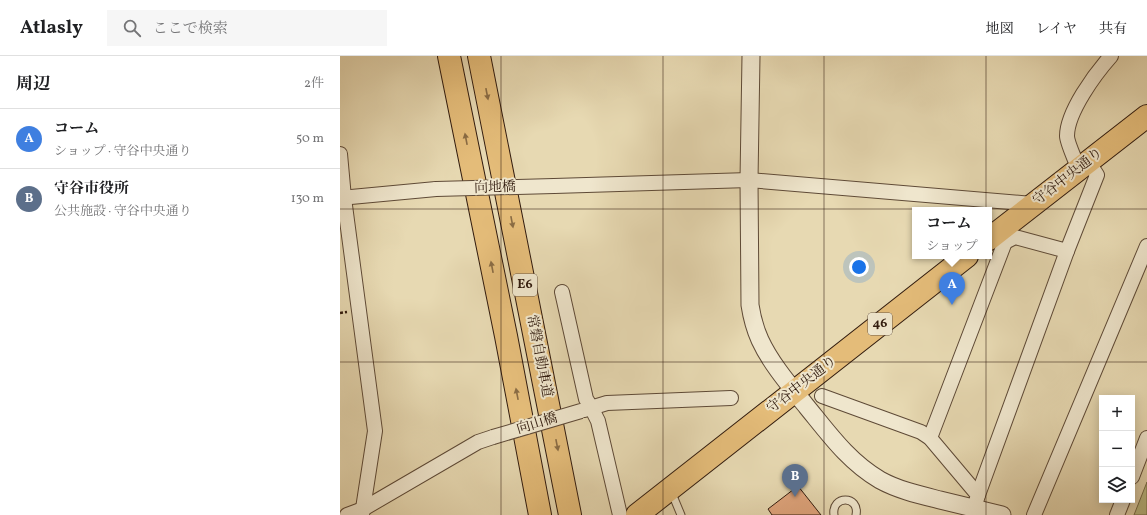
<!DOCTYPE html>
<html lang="ja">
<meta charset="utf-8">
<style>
:root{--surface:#fff;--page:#f6f6f6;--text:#202124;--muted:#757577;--line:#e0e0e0;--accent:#2563eb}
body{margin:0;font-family:Vollkorn,"Noto Serif JP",serif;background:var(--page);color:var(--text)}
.controls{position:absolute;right:12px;bottom:12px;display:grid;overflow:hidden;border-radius:0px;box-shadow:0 2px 10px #0003}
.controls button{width:36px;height:36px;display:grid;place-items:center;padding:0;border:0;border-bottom:1px solid var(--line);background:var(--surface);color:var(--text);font:20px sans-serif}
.you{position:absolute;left:519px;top:211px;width:14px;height:14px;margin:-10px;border:3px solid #fff;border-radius:50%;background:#1a73e8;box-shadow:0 0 0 6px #1a73e833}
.badge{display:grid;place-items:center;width:26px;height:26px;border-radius:50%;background:var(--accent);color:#fff;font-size:13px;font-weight:700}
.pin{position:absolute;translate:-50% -33px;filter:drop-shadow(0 1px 2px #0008)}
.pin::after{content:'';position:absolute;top:21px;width:14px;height:12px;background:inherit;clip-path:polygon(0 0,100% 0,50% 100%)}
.popup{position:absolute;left:572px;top:151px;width:80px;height:52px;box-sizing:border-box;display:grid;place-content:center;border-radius:0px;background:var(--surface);filter:drop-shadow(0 1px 3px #0005);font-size:13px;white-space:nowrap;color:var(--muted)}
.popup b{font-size:15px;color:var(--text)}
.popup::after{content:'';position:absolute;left:50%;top:100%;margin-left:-8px;border:8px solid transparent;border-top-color:var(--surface)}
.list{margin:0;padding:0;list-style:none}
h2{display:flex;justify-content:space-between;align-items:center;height:52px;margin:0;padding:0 16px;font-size:17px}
h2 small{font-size:13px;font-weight:400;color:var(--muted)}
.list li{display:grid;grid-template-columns:26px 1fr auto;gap:12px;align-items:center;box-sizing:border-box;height:60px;padding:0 16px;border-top:1px solid var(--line)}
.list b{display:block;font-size:15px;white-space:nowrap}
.list p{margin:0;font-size:13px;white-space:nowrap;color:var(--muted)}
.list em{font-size:13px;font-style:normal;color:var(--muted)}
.icon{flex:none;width:22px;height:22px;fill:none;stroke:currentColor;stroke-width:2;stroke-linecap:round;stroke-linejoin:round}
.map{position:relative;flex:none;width:807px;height:459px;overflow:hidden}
header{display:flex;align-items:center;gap:24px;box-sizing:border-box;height:56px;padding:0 20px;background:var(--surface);border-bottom:1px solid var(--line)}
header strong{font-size:19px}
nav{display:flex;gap:22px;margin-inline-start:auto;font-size:14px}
.search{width:280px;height:36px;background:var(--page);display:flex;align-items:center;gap:10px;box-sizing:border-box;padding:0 14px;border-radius:0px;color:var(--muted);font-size:15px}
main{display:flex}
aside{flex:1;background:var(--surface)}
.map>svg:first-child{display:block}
.green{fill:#bcbd87;stroke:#766c4a}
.building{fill:#e0a57d;stroke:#311b0e}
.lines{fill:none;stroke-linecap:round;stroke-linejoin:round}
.service-casing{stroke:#5e4a37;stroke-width:9}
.minor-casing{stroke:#5e4a37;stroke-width:16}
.tertiary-casing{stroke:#5e4a37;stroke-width:19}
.primary-casing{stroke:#311b0e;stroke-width:24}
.motorway-casing{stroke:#311b0e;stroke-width:24}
.path{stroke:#311b0e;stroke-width:2.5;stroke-dasharray:3 2;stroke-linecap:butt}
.service{stroke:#efe6cd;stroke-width:7}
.minor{stroke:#efe6cd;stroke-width:14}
.tertiary{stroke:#efe6cd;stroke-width:17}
.primary{stroke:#e4bc79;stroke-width:22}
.motorway{stroke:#e4bc79;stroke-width:22}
.minor-bridge-casing{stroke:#5e4a37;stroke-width:16;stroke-linecap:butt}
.minor-bridge{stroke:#efe6cd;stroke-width:14}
.oneway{fill:#8a6c44}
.grid{fill:none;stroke:#311b0e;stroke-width:1;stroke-opacity:0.55}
.labels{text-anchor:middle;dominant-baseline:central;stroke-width:4;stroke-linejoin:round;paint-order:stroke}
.shield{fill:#efe6cd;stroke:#6a5847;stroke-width:1}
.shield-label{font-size:13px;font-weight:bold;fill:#311b0e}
.street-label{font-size:14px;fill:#311b0e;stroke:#efe6cd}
</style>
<header>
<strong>Atlasly</strong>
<div class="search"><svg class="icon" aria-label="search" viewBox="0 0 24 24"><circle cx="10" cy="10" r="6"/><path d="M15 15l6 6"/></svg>ここで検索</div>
<nav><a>地図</a><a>レイヤ</a><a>共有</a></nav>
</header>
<main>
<aside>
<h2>周辺<small>2件</small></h2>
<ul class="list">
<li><span class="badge" style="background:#3f7fe0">A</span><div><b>コーム</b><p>ショップ · 守谷中央通り</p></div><em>50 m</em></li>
<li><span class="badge" style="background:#5c6f8a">B</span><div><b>守谷市役所</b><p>公共施設 · 守谷中央通り</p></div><em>130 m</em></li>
</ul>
</aside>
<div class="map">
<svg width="807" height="459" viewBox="0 0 807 459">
<rect width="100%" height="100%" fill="#e7d9b2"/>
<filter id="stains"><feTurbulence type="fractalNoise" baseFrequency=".005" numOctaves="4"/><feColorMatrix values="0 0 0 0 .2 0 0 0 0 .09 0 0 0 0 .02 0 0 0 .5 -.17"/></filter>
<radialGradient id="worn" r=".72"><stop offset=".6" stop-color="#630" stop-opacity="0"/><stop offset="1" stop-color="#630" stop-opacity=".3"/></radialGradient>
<path class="green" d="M807,426V459H794Z"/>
<path class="building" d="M458,430L481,459H432L428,453Z"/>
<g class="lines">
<g class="service-casing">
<g id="service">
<path d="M331,435L341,459"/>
<path d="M494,459C491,439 520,439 516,459"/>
</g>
</g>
<g class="minor-casing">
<g id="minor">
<path d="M0,98L4,142L35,375L22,459"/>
<path d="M738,112C736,105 727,87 727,80C727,56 755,18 771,0"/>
<path d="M214,130L409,124L692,148"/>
<path d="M0,142L96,133"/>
<path d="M665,186L675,181L727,195"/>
<path d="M222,236L246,343L251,351L258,365L280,459"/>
<path d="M482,340L581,376L590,382L638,439L636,446"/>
<path d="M244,354L267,347L391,342"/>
<path d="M590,382L665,186L658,176"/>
<path d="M792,421L807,382"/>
<path d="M638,439L727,195L757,119L748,105"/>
<path d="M7,459L23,453L126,393L138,386L153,381"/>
<path d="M694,459L807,190"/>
<path d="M777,459L783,444"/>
</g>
</g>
<g class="tertiary-casing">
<path id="tertiary" d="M411,0L409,124L410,249C412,262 415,273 420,284C431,308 451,331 467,351C489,378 509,406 540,424C558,434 580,439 600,444C621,449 642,454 662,459"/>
</g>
<g class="primary-casing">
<g id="primary">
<path d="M649,183L807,60"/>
<path d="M297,459L627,200"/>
</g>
</g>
<g class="motorway-casing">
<g id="motorway">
<path d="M109,0L166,280L200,459"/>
<path d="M139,0L230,459"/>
</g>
</g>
<path class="path" d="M0,257L7,256"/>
<use href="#service" class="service"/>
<use href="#minor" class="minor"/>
<use href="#tertiary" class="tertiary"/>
<use href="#primary" class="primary"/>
<use href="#motorway" class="motorway"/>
<g class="minor-bridge-casing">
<g id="minor-bridge">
<path d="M96,133L214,130"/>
<path d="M153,381L241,355"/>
</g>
</g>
<use href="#minor-bridge" class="minor-bridge"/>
</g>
<defs><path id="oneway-solid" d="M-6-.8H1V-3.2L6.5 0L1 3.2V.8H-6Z"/></defs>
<g class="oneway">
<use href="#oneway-solid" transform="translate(147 38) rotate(79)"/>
<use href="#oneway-solid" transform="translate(126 83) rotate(-101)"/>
<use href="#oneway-solid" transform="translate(172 166) rotate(79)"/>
<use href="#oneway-solid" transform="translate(152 211) rotate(-101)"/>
<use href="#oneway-solid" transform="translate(177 338) rotate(-101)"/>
<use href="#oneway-solid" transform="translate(217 389) rotate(79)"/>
</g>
<path class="grid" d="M161,0V459M323,0V459M484,0V459M646,0V459M0,153H807M0,306H807"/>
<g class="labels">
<g class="shield">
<rect x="173" y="218" width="24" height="22" rx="3"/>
<rect x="528" y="257" width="24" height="22" rx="3"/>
</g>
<g class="shield-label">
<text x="185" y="229">E6</text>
<text x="540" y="268">46</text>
</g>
<g class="street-label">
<text transform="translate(728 121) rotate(-38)">守谷中央通り</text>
<text transform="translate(155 132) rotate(-2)">向地橋</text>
<text transform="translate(199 300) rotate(79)">常磐自動車道</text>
<text transform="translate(462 329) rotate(-38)">守谷中央通り</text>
<text transform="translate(197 368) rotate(-17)">向山橋</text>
</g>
</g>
<rect width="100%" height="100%" filter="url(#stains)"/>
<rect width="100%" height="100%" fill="url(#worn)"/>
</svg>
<div class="controls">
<button>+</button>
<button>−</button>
<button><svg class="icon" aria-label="layers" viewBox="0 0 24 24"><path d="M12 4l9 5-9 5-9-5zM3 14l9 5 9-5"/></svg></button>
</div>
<div class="you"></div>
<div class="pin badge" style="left:612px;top:249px;background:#3f7fe0">A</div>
<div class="popup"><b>コーム</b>ショップ</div>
<div class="pin badge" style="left:455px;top:441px;background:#5c6f8a">B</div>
</div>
</main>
